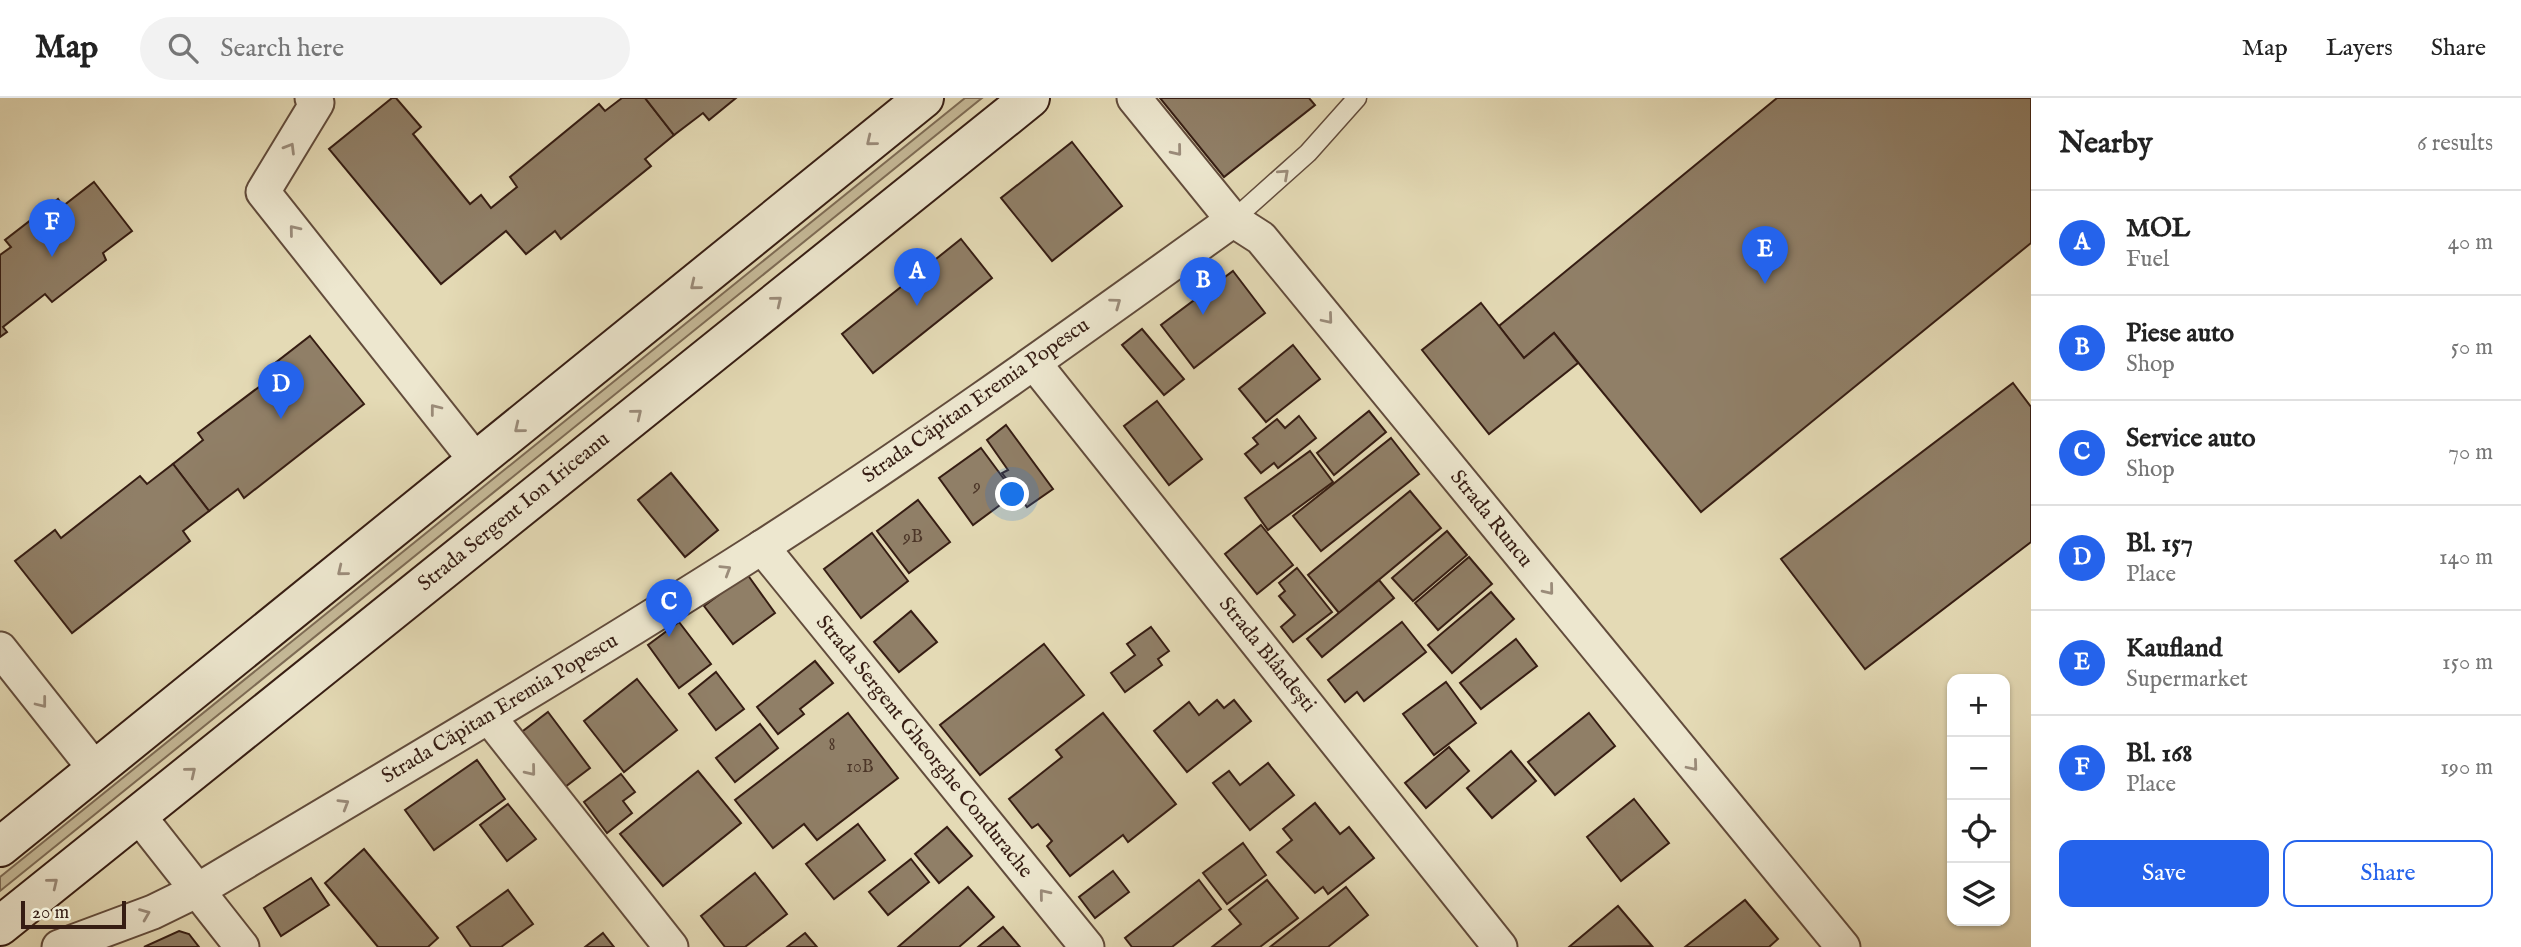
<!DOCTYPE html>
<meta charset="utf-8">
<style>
:root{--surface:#fff;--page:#f2f2f2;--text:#222;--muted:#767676;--line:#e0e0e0;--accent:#2563eb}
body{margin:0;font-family:"IM FELL English",serif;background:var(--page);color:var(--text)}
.controls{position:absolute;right:21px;bottom:21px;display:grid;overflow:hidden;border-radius:14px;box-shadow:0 2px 5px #0004}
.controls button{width:63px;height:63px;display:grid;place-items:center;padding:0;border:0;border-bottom:2px solid var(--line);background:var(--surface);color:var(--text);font:35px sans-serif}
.scale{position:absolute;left:21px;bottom:18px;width:105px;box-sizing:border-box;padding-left:7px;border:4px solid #361d13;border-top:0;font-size:19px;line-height:24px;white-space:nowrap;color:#361d13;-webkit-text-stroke:5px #ede7cf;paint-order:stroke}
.you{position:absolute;left:1013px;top:397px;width:24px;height:24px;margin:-18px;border:5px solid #fff;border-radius:50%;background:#1a73e8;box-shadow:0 0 0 10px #1a73e833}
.badge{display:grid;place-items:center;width:46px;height:46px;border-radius:50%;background:var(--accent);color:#fff;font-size:23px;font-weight:700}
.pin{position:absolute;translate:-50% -58px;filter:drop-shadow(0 2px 4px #0008)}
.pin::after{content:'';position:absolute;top:37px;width:24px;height:21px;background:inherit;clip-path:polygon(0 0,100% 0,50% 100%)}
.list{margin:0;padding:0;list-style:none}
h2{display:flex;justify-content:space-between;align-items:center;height:91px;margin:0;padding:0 28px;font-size:30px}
h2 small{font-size:23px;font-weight:400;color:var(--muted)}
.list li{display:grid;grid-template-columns:46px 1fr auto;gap:21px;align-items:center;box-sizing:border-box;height:105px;padding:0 28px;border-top:2px solid var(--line)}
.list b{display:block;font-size:26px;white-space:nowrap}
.list p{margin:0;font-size:23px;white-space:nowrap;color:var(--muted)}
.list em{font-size:23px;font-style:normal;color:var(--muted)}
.actions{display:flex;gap:14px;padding:21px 28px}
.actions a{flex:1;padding:16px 0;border:2px solid var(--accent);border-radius:14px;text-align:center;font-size:24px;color:var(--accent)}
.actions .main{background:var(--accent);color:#fff}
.icon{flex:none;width:38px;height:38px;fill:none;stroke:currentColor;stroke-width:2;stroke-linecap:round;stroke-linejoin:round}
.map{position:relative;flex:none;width:2031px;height:849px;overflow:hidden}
header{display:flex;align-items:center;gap:42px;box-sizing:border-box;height:98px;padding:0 35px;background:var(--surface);border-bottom:2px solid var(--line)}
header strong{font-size:33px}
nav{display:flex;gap:38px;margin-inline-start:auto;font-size:24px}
.search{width:490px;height:63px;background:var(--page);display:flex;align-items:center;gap:18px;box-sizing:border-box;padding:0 24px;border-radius:38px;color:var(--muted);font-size:26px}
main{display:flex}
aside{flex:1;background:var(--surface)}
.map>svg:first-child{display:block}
.green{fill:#c6ba99;stroke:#7e6c56;stroke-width:2}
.building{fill:#907f67;stroke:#361d13;stroke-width:2}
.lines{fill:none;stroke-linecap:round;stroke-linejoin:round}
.lane-casing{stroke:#624c3c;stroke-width:21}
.street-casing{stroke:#624c3c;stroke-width:37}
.secondary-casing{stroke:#361d13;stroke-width:42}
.lane{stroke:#ede7cf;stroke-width:18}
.street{stroke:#ede7cf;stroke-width:33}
.secondary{stroke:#ede7cf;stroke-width:38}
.oneway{stroke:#9b8c7a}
.labels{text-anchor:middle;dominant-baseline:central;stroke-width:5;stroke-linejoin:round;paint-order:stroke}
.number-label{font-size:18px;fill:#4c3628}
.street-label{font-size:21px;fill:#361d13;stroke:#ede7cf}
</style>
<header>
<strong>Map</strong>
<div class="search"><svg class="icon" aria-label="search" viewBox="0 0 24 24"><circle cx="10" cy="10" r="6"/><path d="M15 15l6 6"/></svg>Search here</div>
<nav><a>Map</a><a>Layers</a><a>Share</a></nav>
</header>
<main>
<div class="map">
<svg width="2031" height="849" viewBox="0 0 2031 849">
<rect width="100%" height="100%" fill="#e4dab5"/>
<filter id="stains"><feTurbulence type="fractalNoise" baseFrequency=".00286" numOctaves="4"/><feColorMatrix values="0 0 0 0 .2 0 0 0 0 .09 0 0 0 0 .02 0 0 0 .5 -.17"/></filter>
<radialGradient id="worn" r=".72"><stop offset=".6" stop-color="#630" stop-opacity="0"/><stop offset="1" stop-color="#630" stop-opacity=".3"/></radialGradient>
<path class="green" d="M965,0H982L0,793V779Z"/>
<g class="building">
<path d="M392,0H396L421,29L413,36L470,106L481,97L491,110L517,89L510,79L599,6L605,13L622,0H645L674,37L645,61L651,68L561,141L555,133L526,156L506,133L441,186L329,51Z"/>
<path d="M645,0H736L709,22L703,15L674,37Z"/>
<path d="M1160,0H1309L1315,7L1224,79Z"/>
<path d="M1777,0H2031V145L1701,414L1554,235L1524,260L1499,228Z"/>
<path d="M1072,44L1122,108L1052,163L1001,100Z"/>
<path d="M94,84L132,133L103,155L106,162L52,204L45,196L3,229L7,234L0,239V157L11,149L5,142L58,101L63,108Z"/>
<path d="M961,141L992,180L873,275L842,236Z"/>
<path d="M1233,173L1265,215L1194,270L1161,227Z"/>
<path d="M1481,205L1524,260L1554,235L1578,265L1489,336L1422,252Z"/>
<path d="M1142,231L1184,281L1164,297L1122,247Z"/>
<path d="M310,238L364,306L244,400L238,391L209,413L173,366L203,342L198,335L276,276L270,269Z"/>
<path d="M1293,247L1320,281L1266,324L1239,291Z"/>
<path d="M2013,285L2031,309V444L1865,571L1781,461Z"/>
<path d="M1157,303L1202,361L1169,387L1124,328Z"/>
<path d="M1369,313L1386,334L1334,377L1317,355Z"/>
<path d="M1299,318L1316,340L1278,370L1274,365L1261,375L1245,356L1258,346L1253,340L1277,321L1285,330Z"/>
<path d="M1006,327L1053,391L1027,409L1002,375L1008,372L987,342Z"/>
<path d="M1391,340L1419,376L1321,453L1293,418Z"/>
<path d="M981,350L1015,396L973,427L939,380Z"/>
<path d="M1310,353L1333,384L1268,432L1245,400Z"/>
<path d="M173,366L209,413L183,433L190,443L72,535L15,463L55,432L61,440L140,378L147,386Z"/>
<path d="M671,375L718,432L685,459L638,402Z"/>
<path d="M1410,393L1441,430L1339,515L1308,477Z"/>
<path d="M918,402L950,444L909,475L877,433Z"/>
<path d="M1261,427L1293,467L1257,496L1225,456Z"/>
<path d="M1447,433L1467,457L1413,503L1392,480Z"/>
<path d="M872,435L908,483L861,520L824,471Z"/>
<path d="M1469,459L1492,486L1438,532L1415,505Z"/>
<path d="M1297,470L1332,514L1293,544L1281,529L1295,517L1279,498L1285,493L1279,485Z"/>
<path d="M747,476L775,515L733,546L704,508Z"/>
<path d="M1379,482L1394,500L1322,559L1307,541Z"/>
<path d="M1491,494L1514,521L1452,575L1428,547Z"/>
<path d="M911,513L937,544L899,574L874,544Z"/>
<path d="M679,524L711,566L679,590L648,547Z"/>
<path d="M1402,524L1426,554L1364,603L1357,594L1345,604L1328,582Z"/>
<path d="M1151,529L1169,553L1158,561L1162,567L1125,594L1111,575L1135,557L1127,546Z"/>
<path d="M1516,541L1537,568L1481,611L1460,585Z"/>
<path d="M1044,546L1084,597L980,677L940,627Z"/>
<path d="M815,563L833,585L800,611L804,616L778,636L757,609Z"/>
<path d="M716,574L744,611L716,632L689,596Z"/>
<path d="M637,581L677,632L624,674L584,623Z"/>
<path d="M1446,584L1476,625L1434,657L1403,616Z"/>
<path d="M1217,602L1224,610L1234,602L1251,623L1187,674L1154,633L1189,604L1199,617Z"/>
<path d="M548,614L590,670L561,692L519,636Z"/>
<path d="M848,615L898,680L817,742L804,726L773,750L735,702Z"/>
<path d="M1103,615L1176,706L1128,744L1123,737L1070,778L1047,748L1052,743L1038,726L1032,730L1009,701L1062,659L1056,652Z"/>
<path d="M1589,615L1615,648L1555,697L1528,664Z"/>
<path d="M760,626L778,650L735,684L716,660Z"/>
<path d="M1449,649L1469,673L1426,710L1405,685Z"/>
<path d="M1511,653L1536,683L1492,720L1467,690Z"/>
<path d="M477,662L505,701L434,752L405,712Z"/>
<path d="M1268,665L1294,697L1250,732L1213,685L1229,673L1240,687Z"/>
<path d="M698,673L741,725L663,788L620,736Z"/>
<path d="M621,676L635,694L623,703L632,715L607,735L584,704Z"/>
<path d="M1634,701L1669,745L1621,783L1587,739Z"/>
<path d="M1315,705L1340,736L1349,729L1374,760L1328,796L1323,789L1315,795L1277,754L1292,742L1283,731Z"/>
<path d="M508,706L536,741L507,763L480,727Z"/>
<path d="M858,726L885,762L834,801L806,766Z"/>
<path d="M947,729L972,758L939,785L915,756Z"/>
<path d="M1243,745L1266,777L1227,806L1203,775Z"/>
<path d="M364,751L438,840L428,849H378L325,785Z"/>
<path d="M911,761L929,784L888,817L869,794Z"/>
<path d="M1113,773L1129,794L1095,820L1079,799Z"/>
<path d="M755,775L787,816L745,849H725L701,818Z"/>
<path d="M311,780L329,807L281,838L264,810Z"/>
<path d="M1199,782L1221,811L1172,849H1132L1125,840Z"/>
<path d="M1267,782L1298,820L1260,849H1212L1241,826L1229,812Z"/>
<path d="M968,789L994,819L959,849H898Z"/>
<path d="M1346,789L1368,817L1328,849H1270Z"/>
<path d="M508,792L533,826L501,849H471L457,829Z"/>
<path d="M1745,802L1778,841L1769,849H1685Z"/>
<path d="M1618,808L1652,848L1569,849Z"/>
<path d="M1003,829L1020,849H978Z"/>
<path d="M179,833L189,836L199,849H144Z"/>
<path d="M603,835L614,849H585Z"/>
<path d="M805,835L817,849H787Z"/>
</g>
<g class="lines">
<g class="lane-casing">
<path id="lane" d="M1233,122L1308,55L1357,0"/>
</g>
<g class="street-casing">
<g id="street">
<path d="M312,0L317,5L263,94L477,364"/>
<path d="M1134,0L1233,122L1261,140L1843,849"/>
<path d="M1034,265L1500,849"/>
<path d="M762,449L1087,849"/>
<path d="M0,551L95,671"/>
<path d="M489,619L671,849"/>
<path d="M138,717L242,849"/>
<path d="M59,849L153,814L198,792C386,680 574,569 759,451C921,347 1077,234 1233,122"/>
</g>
</g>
<g class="secondary-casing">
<g id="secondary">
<path d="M0,749L924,0"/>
<path d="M0,828L1030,0"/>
</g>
</g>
<use href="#lane" class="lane"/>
<use href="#street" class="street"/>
<use href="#secondary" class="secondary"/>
</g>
<defs><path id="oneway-chevron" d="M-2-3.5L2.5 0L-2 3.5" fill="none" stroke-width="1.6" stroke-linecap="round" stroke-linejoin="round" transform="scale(1.75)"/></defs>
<g class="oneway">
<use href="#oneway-chevron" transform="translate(871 43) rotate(141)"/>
<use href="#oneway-chevron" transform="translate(290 50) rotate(-59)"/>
<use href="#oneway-chevron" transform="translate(1177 53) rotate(51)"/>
<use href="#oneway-chevron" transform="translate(1284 76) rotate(-42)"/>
<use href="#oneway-chevron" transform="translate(294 132) rotate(-129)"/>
<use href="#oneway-chevron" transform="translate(695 187) rotate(141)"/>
<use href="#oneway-chevron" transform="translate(777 203) rotate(-39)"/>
<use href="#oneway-chevron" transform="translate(1116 205) rotate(-36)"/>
<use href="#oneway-chevron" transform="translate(1328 221) rotate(50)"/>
<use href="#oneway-chevron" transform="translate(435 311) rotate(-128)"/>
<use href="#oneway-chevron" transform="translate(637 316) rotate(-39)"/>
<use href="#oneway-chevron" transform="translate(519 330) rotate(141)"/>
<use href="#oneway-chevron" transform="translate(726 472) rotate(-32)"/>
<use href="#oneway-chevron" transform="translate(342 473) rotate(141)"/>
<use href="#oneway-chevron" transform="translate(1549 492) rotate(51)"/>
<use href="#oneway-chevron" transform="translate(42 605) rotate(52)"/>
<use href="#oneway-chevron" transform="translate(1693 668) rotate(50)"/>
<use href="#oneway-chevron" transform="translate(531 673) rotate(51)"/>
<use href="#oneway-chevron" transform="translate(191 674) rotate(-39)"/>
<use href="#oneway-chevron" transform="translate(344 706) rotate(-31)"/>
<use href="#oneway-chevron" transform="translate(53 785) rotate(-39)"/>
<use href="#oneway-chevron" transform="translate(1044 796) rotate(-129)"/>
<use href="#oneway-chevron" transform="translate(145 816) rotate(-22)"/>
</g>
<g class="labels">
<g class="number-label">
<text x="977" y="388">9</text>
<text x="913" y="439">9B</text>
<text x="832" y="647">8</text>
<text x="860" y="669">10B</text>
</g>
<g class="street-label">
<text transform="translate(976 303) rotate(-35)">Strada Căpitan Eremia Popescu</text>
<text transform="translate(514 414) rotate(-39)">Strada Sergent Ion Iriceanu</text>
<text transform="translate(1491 421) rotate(51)">Strada Runcu</text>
<text transform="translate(1267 557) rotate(51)">Strada Blândești</text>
<text transform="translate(500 611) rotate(-31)">Strada Căpitan Eremia Popescu</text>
<text transform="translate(924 649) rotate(51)">Strada Sergent Gheorghe Condurache</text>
</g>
</g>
<rect width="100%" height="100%" filter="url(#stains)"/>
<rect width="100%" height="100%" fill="url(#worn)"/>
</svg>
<div class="controls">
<button>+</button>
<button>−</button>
<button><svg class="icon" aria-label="locate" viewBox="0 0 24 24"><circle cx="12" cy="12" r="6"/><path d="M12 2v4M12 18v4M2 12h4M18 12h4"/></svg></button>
<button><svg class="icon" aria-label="layers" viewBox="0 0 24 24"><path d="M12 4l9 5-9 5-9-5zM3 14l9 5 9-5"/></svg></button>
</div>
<div class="scale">20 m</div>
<div class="you"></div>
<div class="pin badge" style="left:917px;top:208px">A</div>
<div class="pin badge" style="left:1203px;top:217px">B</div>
<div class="pin badge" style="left:669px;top:539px">C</div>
<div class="pin badge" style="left:281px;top:321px">D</div>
<div class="pin badge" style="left:1765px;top:186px">E</div>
<div class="pin badge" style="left:52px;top:159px">F</div>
</div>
<aside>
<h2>Nearby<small>6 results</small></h2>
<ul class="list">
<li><span class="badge">A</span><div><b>MOL</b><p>Fuel</p></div><em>40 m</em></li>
<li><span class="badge">B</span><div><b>Piese auto</b><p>Shop</p></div><em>50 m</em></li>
<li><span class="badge">C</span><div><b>Service auto</b><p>Shop</p></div><em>70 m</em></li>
<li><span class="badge">D</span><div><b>Bl. 157</b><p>Place</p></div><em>140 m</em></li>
<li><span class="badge">E</span><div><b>Kaufland</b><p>Supermarket</p></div><em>150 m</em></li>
<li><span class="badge">F</span><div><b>Bl. 168</b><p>Place</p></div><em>190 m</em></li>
</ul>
<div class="actions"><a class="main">Save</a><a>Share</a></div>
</aside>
</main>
